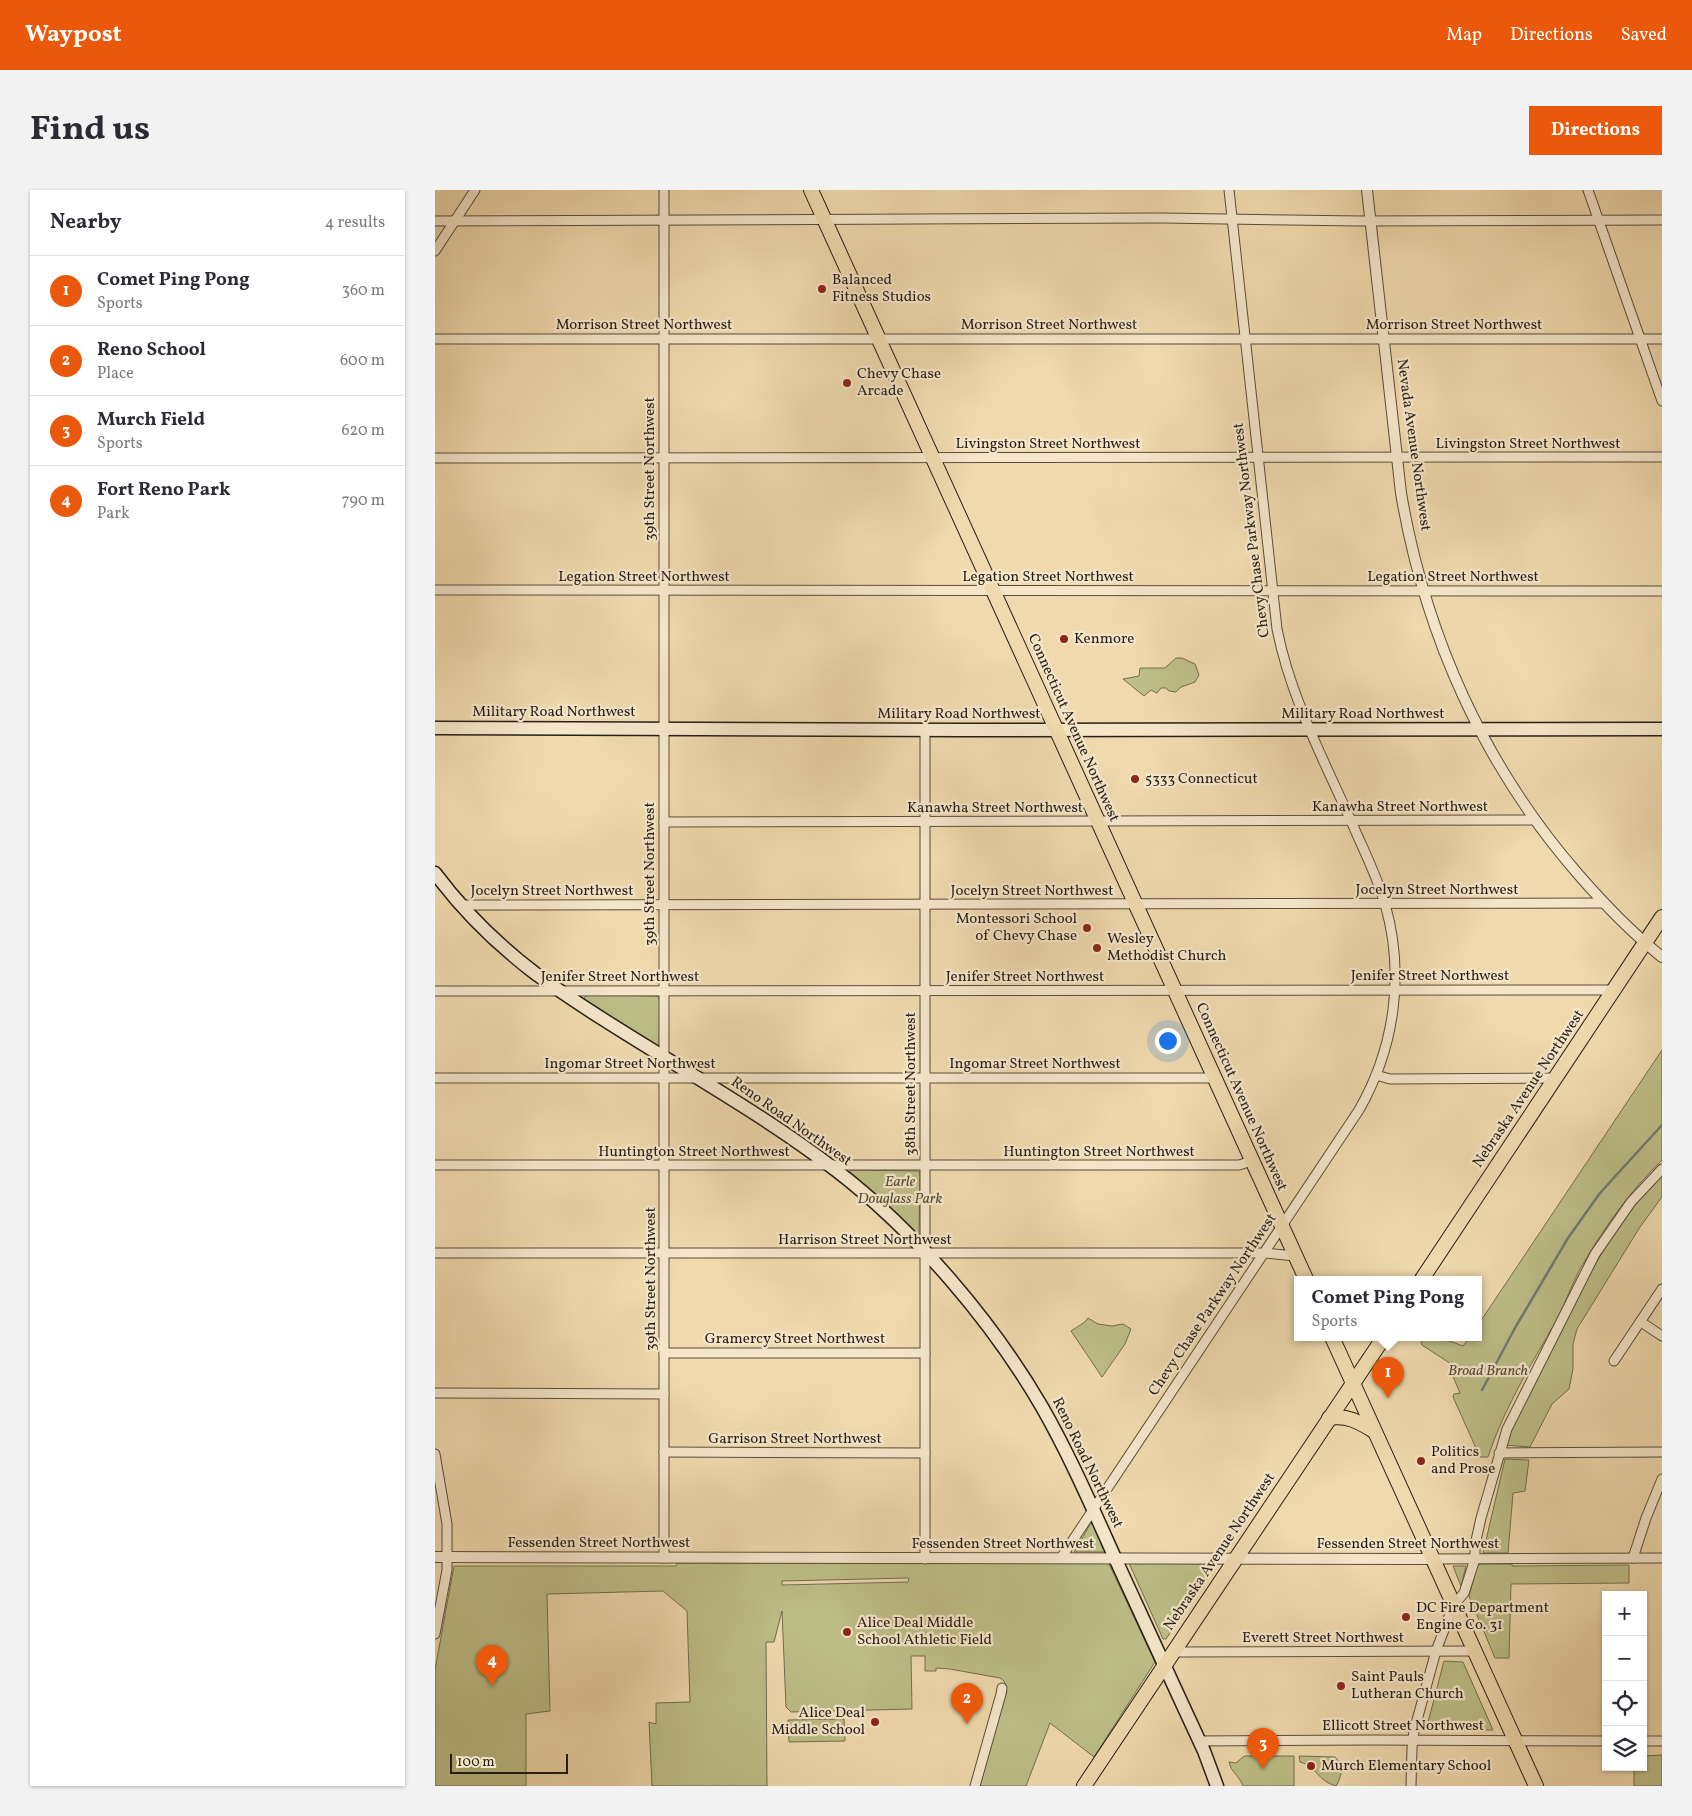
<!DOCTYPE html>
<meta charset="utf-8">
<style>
:root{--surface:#fff;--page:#f2f2f3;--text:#2b2b33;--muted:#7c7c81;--line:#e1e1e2;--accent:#ea580c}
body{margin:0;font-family:Vollkorn,serif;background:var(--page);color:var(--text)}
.controls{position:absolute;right:15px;bottom:15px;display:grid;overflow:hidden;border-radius:0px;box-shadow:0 1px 4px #0004}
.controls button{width:45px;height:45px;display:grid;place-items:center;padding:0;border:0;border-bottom:1px solid var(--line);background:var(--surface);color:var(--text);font:25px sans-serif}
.scale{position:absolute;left:15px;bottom:12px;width:118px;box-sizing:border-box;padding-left:5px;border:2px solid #271e16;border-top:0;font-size:14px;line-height:18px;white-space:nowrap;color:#271e16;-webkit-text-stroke:4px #f5e6ca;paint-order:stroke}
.you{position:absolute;left:732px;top:850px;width:18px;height:18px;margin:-12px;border:4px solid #fff;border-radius:50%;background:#1a73e8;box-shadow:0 0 0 8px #1a73e833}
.badge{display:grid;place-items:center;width:32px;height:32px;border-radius:50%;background:var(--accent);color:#fff;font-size:16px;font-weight:700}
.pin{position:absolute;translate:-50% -41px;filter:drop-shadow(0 1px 2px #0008)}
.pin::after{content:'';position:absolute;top:26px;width:18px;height:15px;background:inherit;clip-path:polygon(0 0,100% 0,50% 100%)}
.popup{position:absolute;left:859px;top:1086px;width:188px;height:65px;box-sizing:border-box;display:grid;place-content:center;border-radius:0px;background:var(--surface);filter:drop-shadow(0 1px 4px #0005);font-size:16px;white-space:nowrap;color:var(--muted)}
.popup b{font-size:19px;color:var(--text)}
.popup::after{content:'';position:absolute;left:50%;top:100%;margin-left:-10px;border:10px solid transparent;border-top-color:var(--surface)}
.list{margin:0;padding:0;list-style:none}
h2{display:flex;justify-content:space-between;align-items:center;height:65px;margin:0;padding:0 20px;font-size:21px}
h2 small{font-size:16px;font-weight:400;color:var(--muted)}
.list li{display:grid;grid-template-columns:32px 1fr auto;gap:15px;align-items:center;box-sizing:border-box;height:70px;padding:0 20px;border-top:1px solid var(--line)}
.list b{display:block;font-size:19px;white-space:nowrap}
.list p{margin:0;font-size:16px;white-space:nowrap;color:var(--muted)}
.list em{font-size:16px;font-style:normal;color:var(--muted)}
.icon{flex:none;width:28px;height:28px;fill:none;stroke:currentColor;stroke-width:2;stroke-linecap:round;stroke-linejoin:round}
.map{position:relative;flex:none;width:1227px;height:1596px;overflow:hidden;border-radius:0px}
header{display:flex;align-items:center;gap:30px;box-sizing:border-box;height:70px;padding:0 25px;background:var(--accent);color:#fff}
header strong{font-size:24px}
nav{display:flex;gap:28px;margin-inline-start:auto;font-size:18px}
.intro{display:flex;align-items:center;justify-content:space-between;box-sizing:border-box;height:120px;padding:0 30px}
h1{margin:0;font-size:35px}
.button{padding:12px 22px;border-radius:0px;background:var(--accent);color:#fff;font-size:18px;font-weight:700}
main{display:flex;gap:30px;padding:0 30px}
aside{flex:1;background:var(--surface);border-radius:0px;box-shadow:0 1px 4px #0004}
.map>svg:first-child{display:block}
.green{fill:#bdbe87;stroke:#726e4e;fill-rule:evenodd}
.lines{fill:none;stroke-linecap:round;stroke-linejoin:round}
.stream{stroke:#6f7a75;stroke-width:2.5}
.minor-casing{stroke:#594d3c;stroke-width:11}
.tertiary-casing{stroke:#594d3c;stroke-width:12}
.secondary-casing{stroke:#271e16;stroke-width:15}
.primary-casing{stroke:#271e16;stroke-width:16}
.minor{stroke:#f5e6ca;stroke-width:9}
.tertiary{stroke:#f5e6ca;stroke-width:10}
.secondary{stroke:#f5e6ca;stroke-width:12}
.primary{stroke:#efd9ad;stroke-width:14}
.poi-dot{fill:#8f2418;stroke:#f5e6ca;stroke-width:2}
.labels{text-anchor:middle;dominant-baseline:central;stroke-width:4.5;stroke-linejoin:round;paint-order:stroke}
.poi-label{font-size:15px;fill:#271e16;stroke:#f5e6ca;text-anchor:start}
.street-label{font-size:15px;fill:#271e16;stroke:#f5e6ca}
.park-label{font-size:15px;font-style:italic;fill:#544e38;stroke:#f5e6ca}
</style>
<header>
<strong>Waypost</strong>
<nav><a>Map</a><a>Directions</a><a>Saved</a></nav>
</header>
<div class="intro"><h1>Find us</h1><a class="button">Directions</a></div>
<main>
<aside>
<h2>Nearby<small>4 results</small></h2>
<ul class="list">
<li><span class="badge">1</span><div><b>Comet Ping Pong</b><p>Sports</p></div><em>360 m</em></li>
<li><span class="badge">2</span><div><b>Reno School</b><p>Place</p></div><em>600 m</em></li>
<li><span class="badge">3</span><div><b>Murch Field</b><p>Sports</p></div><em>620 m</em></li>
<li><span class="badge">4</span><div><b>Fort Reno Park</b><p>Park</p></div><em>790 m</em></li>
</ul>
</aside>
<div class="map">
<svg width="1227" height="1596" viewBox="0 0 1227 1596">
<rect width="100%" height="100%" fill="#efd9ad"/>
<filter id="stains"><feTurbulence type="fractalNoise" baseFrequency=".004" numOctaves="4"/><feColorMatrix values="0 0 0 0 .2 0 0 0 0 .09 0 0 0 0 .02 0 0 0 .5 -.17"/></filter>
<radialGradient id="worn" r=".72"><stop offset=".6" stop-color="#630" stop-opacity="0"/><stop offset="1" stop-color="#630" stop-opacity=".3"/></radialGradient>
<g class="green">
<path d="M741,468H747L760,474L764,485L760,492L746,497L741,502L734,501L731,498H726L722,503L716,500L709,506L688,489L704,486L705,478H730Z"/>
<path d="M152,805L222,806L225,810L224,855L222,856L150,811L149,808Z"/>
<path d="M1227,860V970C1194,1002 1168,1039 1145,1079C1136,1096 1130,1114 1121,1131C1096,1175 1069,1218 1053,1267H1045L1018,1207L1019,1204L1025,1203L1014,1177L1016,1174L987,1155L986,1153L990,1147C1004,1147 1015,1151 1028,1156L1035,1147H1043V1135Z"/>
<path d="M416,980L484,981L485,984L484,1044L482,1045L413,983Z"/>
<path d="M1227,984V1007L1205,1037L1142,1139L1138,1154V1179L1134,1199L1117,1214L1095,1257L1068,1255C1108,1176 1144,1094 1194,1020C1203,1007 1216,996 1227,984Z"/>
<path d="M653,1128L663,1134L677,1136L688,1134L696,1139L690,1154L667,1187L636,1141L650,1132Z"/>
<path d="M1070,1269L1094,1270L1090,1301L1078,1303L1073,1363H1048Z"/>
<path d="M656,1333H658L671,1362H639Z"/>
<path d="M242,1373H672L674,1374L720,1472L659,1567L615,1533L591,1596H543L572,1501L569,1491L565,1488L515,1479L501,1478V1481H490V1466H476L477,1519L356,1522L351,1517L347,1421L339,1452H331L332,1596H217L214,1532L221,1534V1513L255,1512L252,1421L228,1401L112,1404L115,1521L91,1524V1596H0V1480L19,1376H241ZM474,1388L473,1392L347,1395V1391Z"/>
<path d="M694,1373L782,1374L731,1449H728Z"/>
<path d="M1045,1374H1077V1376L1194,1375V1393L1076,1394L1074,1468H1060L1034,1406L1042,1376Z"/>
<path d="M1018,1376H1031L1026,1396Z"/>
<path d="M1009,1471L1028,1472L1058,1540H991Z"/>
<path d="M409,1529L410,1551L354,1552L353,1530Z"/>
<path d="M1227,1565V1596H1199V1577H1208V1566Z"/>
<path d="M809,1566H859V1596H808C805,1587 796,1582 794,1572L801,1573Z"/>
<path d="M864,1566L900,1567C909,1576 907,1586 901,1596C881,1590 883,1577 865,1572Z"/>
</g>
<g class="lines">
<path class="stream" d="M1047,1200L1080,1138L1133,1048L1165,1003L1227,935"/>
<g class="minor-casing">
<g id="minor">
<path d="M1153,0L1227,211"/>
<path d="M0,31L727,28L925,31L1227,30"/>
<path d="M0,61L40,0"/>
<path d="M0,149H1227"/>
<path d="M0,268L1227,267"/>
<path d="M0,400L1227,401"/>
<path d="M229,632L1100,630"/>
<path d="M25,715L1169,713"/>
<path d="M0,801L1179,800"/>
<path d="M941,885L955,889L1120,888"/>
<path d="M0,888H779"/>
<path d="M0,975H804L817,971"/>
<path d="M0,1063H830L860,1066"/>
<path d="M1206,1132L1227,1146"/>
<path d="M229,1163H490"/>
<path d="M1179,1171L1227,1099"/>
<path d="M0,1203L229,1204"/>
<path d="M229,1262L490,1263"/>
<path d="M1064,1263L1227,1262"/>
<path d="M0,1264L12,1334V1380L0,1444"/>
<path d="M229,1368V0"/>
<path d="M626,1368L924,920C960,857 970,784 950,714C943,689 931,665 920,640C891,574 856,510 842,439L794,0"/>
<path d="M1198,1368L1211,1328L1227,1289"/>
<path d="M490,1369V540"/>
<path d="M997,1369L1227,1368"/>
<path d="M738,1462L1039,1461"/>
<path d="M764,1551L939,1550L1171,1551"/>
<path d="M1208,1551H1227"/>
<path d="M540,1596L566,1504L567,1498"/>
<path d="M976,1596L977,1558L979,1541L1001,1461L1018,1416L1029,1403L1040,1369V1355L1046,1328L1072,1239L1160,1064L1196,1012L1227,979"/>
</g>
</g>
<g class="tertiary-casing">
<g id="tertiary">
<path d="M932,0L966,303C990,445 1049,576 1143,684C1169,714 1196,742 1227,767"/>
<path d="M0,1367L997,1369"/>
</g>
</g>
<g class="secondary-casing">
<g id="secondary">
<path d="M0,538L526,540L1227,539"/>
<path d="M0,683C29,722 63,755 101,784C198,854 307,908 402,981C481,1042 557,1131 607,1217C635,1266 657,1317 680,1368C703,1419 727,1469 750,1520L769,1561L782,1596"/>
</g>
</g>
<g class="primary-casing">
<g id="primary">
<path d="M376,0L871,1089"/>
<path d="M987,1089L1227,727"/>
<path d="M897,1147L1101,1596"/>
<path d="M894,1228C913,1225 924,1232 939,1241"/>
<path d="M649,1596L949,1147"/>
</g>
</g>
<use href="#minor" class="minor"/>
<use href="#tertiary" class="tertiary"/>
<use href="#secondary" class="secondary"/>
<use href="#primary" class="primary"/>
</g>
<g class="poi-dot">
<circle cx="387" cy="99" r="5"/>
<circle cx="412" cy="193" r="5"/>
<circle cx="629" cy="449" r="5"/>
<circle cx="700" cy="589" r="5"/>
<circle cx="652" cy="738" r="5"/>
<circle cx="662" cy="758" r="5"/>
<circle cx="986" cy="1271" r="5"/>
<circle cx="971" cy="1427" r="5"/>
<circle cx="412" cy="1442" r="5"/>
<circle cx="906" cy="1496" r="5"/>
<circle cx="440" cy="1532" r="5"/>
<circle cx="876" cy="1576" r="5"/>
</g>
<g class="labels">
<g class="poi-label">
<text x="397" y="90">Balanced<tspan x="397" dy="17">Fitness Studios</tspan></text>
<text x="422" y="184">Chevy Chase<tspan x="422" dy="17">Arcade</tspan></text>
<text x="639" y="449">Kenmore</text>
<text x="710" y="589">5333 Connecticut</text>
<text x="642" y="729" text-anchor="end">Montessori School<tspan x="642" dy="17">of Chevy Chase</tspan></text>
<text x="672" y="749">Wesley<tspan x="672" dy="17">Methodist Church</tspan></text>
<text x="996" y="1262">Politics<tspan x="996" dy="17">and Prose</tspan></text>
<text x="981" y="1418">DC Fire Department<tspan x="981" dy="17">Engine Co. 31</tspan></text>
<text x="422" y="1433">Alice Deal Middle<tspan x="422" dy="17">School Athletic Field</tspan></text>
<text x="916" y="1487">Saint Pauls<tspan x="916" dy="17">Lutheran Church</tspan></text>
<text x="430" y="1523" text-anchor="end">Alice Deal<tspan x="430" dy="17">Middle School</tspan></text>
<text x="886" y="1576">Murch Elementary School</text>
</g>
<g class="street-label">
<text x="209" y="135">Morrison Street Northwest</text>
<text x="614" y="135">Morrison Street Northwest</text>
<text x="1019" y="135">Morrison Street Northwest</text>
<text x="613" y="254">Livingston Street Northwest</text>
<text x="1093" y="254">Livingston Street Northwest</text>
<text transform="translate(978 255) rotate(82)">Nevada Avenue Northwest</text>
<text transform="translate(215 279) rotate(-90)">39th Street Northwest</text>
<text transform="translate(817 340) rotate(-97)">Chevy Chase Parkway Northwest</text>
<text x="209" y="387">Legation Street Northwest</text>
<text x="613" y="387">Legation Street Northwest</text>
<text x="1018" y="387">Legation Street Northwest</text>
<text x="119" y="522">Military Road Northwest</text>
<text x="524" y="524">Military Road Northwest</text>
<text x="928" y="524">Military Road Northwest</text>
<text transform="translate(638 538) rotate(66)">Connecticut Avenue Northwest</text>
<text x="965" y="617">Kanawha Street Northwest</text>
<text x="560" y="618">Kanawha Street Northwest</text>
<text transform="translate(215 684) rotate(-90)">39th Street Northwest</text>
<text x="1002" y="700">Jocelyn Street Northwest</text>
<text x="117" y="701">Jocelyn Street Northwest</text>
<text x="597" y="701">Jocelyn Street Northwest</text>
<text x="995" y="786">Jenifer Street Northwest</text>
<text x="185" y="787">Jenifer Street Northwest</text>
<text x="590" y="787">Jenifer Street Northwest</text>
<text x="195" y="874">Ingomar Street Northwest</text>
<text x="600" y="874">Ingomar Street Northwest</text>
<text transform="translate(476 894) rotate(-90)">38th Street Northwest</text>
<text transform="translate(1094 899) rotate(-56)">Nebraska Avenue Northwest</text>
<text transform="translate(806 907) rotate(66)">Connecticut Avenue Northwest</text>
<text transform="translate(356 932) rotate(35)">Reno Road Northwest</text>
<text x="259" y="962">Huntington Street Northwest</text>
<text x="664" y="962">Huntington Street Northwest</text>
<text x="430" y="1050">Harrison Street Northwest</text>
<text transform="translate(216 1089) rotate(-90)">39th Street Northwest</text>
<text transform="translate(778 1115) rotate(-56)">Chevy Chase Parkway Northwest</text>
<text x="360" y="1149">Gramercy Street Northwest</text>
<text x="360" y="1249">Garrison Street Northwest</text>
<text transform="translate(652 1273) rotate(64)">Reno Road Northwest</text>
<text x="164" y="1353">Fessenden Street Northwest</text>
<text x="568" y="1354">Fessenden Street Northwest</text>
<text x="973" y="1354">Fessenden Street Northwest</text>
<text transform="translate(785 1362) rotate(-56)">Nebraska Avenue Northwest</text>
<text x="888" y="1448">Everett Street Northwest</text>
<text x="968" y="1536">Ellicott Street Northwest</text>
</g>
<g class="park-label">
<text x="465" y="992">Earle<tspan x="465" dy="17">Douglass Park</tspan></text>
<text x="1053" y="1181">Broad Branch</text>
</g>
</g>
<rect width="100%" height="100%" filter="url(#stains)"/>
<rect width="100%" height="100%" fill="url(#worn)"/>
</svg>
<div class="controls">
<button>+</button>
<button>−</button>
<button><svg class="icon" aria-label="locate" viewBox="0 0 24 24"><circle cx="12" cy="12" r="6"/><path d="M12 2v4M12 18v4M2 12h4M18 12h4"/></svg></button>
<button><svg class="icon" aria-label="layers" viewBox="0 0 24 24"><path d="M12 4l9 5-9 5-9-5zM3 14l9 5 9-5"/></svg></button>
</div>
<div class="scale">100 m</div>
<div class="you"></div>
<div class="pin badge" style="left:953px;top:1208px">1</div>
<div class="popup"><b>Comet Ping Pong</b>Sports</div>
<div class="pin badge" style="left:532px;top:1534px">2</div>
<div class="pin badge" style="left:828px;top:1579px">3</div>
<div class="pin badge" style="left:57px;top:1496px">4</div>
</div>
</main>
